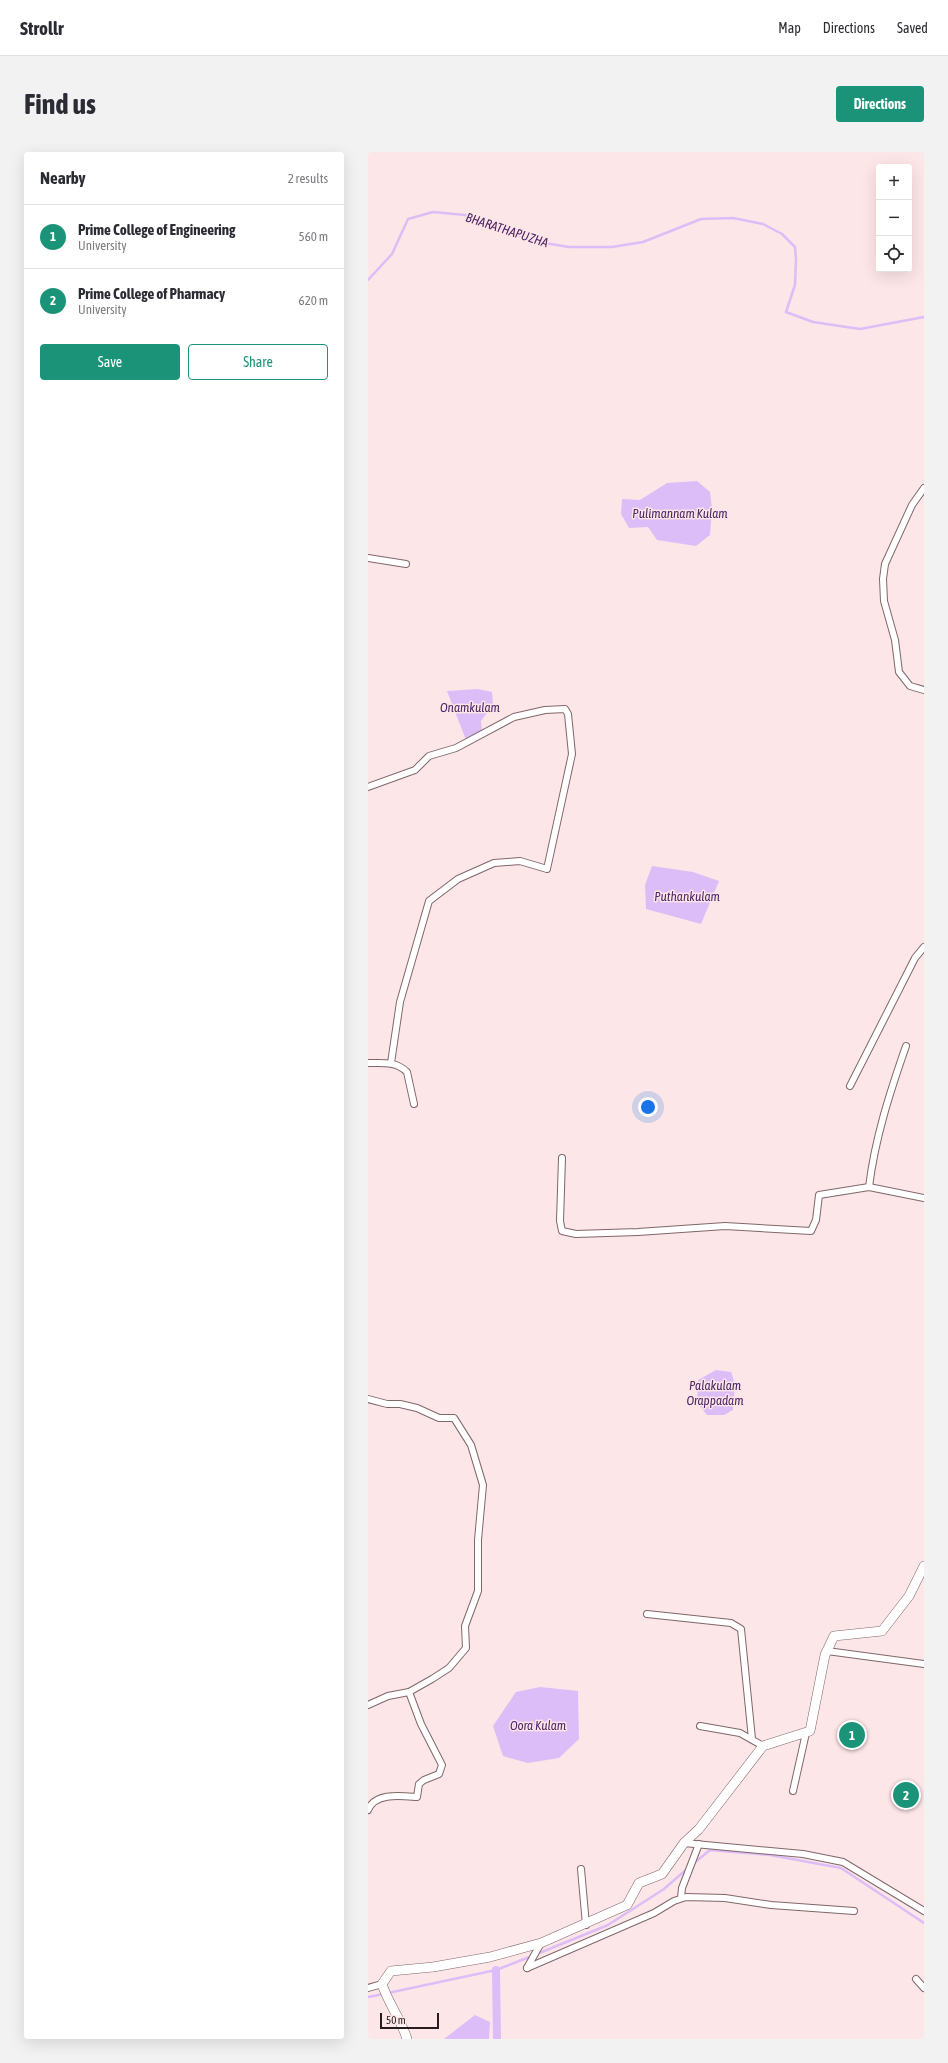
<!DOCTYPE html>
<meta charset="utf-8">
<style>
:root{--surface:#fff;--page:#f2f2f3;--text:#2b2b33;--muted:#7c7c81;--line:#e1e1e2;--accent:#1b9378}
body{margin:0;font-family:"Asap Condensed",sans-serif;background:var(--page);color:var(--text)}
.controls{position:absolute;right:12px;top:12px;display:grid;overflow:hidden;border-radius:4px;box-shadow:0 4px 16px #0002}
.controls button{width:36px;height:36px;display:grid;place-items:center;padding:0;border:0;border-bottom:1px solid var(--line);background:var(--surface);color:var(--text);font:20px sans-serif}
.scale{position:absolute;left:12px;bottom:10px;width:59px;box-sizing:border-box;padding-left:4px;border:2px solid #261c1d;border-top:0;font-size:11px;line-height:14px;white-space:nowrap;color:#261c1d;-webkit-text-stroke:3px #fde6e7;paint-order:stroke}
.you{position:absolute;left:280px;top:955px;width:14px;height:14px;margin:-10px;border:3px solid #fff;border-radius:50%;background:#1a73e8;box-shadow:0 0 0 6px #1a73e833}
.badge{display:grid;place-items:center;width:26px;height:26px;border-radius:50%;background:var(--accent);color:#fff;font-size:13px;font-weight:700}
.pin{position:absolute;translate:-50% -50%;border:2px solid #fff;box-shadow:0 1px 4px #0006}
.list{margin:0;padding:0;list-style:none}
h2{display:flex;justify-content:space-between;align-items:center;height:52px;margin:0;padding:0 16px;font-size:17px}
h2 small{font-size:13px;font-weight:400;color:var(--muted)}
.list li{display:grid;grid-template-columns:26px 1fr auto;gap:12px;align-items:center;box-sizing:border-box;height:64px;padding:0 16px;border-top:1px solid var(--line)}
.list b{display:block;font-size:15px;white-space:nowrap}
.list p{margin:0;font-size:13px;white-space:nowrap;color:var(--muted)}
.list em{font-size:13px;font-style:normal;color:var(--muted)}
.actions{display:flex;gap:8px;padding:12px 16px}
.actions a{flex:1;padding:9px 0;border:1px solid var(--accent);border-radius:4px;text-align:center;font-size:14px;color:var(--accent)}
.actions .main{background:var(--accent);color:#fff}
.icon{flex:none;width:22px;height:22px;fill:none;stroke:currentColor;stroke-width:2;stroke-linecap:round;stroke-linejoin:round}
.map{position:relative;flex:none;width:556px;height:1887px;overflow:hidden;border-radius:4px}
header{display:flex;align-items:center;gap:24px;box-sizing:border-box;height:56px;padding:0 20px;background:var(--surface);border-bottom:1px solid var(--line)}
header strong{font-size:19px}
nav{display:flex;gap:22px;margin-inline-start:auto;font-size:14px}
.intro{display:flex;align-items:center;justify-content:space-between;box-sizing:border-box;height:96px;padding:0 24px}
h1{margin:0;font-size:28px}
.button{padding:10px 18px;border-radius:4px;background:var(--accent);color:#fff;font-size:14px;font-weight:700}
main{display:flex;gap:24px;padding:0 24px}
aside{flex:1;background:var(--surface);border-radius:4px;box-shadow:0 4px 16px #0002}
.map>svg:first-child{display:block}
.water{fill:#ddbdf7}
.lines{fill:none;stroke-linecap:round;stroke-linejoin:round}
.stream{stroke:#ddbdf7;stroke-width:2.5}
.canal{stroke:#ddbdf7;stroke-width:8}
.street-casing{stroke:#806769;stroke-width:8}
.secondary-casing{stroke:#806769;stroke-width:10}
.street{stroke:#fff;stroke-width:6}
.secondary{stroke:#fff;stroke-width:9}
.labels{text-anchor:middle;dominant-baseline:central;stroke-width:3;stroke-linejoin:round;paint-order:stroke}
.water-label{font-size:13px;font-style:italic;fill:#4e2668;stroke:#fde6e7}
</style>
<header>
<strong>Strollr</strong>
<nav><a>Map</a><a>Directions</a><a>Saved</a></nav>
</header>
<div class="intro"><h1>Find us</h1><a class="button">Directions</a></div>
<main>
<aside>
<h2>Nearby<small>2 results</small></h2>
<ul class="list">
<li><span class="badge">1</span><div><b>Prime College of Engineering</b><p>University</p></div><em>560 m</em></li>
<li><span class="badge">2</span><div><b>Prime College of Pharmacy</b><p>University</p></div><em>620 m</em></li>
</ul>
<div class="actions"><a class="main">Save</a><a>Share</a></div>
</aside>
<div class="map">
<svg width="556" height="1887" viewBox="0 0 556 1887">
<rect width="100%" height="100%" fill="#fde6e7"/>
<g class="water">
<path d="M329,329L342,340L344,357L342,383L328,394L289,388L280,375L261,376L253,362L254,347L272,348L299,331Z"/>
<path d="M110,537L124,540L125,552L113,569L114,580L98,588L79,539Z"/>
<path d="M284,714L325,720L351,729L333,772L278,757L277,733Z"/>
<path d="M348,1218L363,1220C369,1235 366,1241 365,1258L356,1263H339L329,1250L330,1228Z"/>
<path d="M172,1535L210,1539L211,1587L191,1606L160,1611L135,1604L125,1574L148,1540Z"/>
<path d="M107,1863L122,1870L121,1887H76Z"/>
</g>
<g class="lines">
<g class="stream">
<path d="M0,128L24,102L40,67L65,60L97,63L165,89L201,95H244L275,90L333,67L365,66L395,72L414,82L427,95L428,107L427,133L418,160L445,170L492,177L556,165"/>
<path d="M325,1712L342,1698L402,1703L473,1716L556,1771"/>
<path d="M169,1802L240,1773L296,1737L320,1716"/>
<path d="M20,1841L128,1818L164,1804"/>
<path d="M0,1845L16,1842"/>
</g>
<path class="canal" d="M128,1818L129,1887"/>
<g class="street-casing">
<g id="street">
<path d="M556,336L544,353L517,412L515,427L516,449L527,488L531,520L542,534L556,538"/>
<path d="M0,406L38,412"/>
<path d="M0,635L47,618L61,604L88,596L146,565L177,558L197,557L200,562L204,602L179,717L152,709L126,711L90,727L61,749L32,850L23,911"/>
<path d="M0,911C14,911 28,909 39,920L46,952"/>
<path d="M482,934L547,806L556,795"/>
<path d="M194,1006L192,1069L194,1079L208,1082L270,1080L357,1074L443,1079L448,1068L451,1043L501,1035L556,1046"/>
<path d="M501,1035C507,986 522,940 538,894"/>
<path d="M0,1247L19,1252H32L49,1256L71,1266H86L103,1293L115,1333L110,1388V1439L97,1474L98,1496L81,1516L64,1527L41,1540L20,1544L0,1553"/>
<path d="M279,1462L363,1471L373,1477L384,1587"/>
<path d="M459,1499L556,1512"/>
<path d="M332,1574L372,1581L395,1594"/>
<path d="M425,1639L438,1581"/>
<path d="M0,1658C7,1640 34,1644 49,1645L51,1632L56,1628L71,1622L74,1613L53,1572L41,1540"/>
<path d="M316,1691L435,1702L475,1710L556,1759"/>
<path d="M213,1717L218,1773"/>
<path d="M313,1746L314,1736L331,1692"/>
<path d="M159,1816L286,1761L306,1749L318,1745L357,1746L403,1753L486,1759"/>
<path d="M159,1816L173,1791"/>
<path d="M548,1827L556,1836"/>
<path d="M0,1836L14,1832"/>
</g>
</g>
<g class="secondary-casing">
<path id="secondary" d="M39,1887C33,1867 20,1851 14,1832L23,1819L65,1815L122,1805L173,1791L259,1753L271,1731L294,1722L316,1691L331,1677L395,1594L442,1579L457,1503L466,1484L514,1479L541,1444L556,1414"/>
</g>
<use href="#street" class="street"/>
<use href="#secondary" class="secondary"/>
</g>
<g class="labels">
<g class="water-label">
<text transform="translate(139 78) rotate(18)">BHARATHAPUZHA</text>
<text x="312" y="361">Pulimannam Kulam</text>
<text x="102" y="555">Onamkulam</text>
<text x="319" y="744">Puthankulam</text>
<text x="347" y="1233">Palakulam<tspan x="347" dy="15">Orappadam</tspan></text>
<text x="170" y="1573">Oora Kulam</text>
</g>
</g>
</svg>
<div class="controls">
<button>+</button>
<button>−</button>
<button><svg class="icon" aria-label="locate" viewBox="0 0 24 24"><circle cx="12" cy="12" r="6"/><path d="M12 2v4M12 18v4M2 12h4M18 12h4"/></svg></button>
</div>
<div class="scale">50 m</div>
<div class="you"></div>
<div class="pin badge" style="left:484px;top:1583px">1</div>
<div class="pin badge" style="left:538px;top:1643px">2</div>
</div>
</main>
